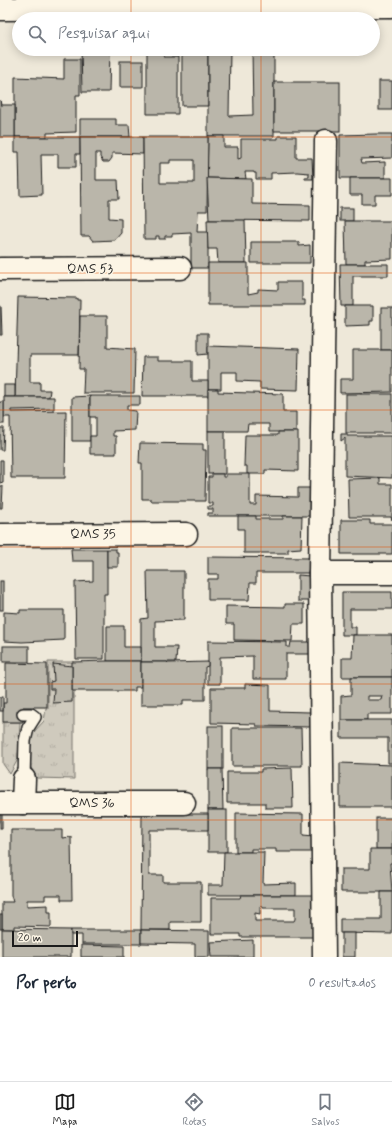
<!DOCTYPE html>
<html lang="pt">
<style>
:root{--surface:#fff;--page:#f6f6f7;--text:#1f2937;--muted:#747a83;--line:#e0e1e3;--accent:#1c1c1c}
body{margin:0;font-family:Mynerve,sans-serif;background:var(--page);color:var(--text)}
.scale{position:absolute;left:12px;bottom:10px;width:66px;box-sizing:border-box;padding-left:4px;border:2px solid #1c1c1c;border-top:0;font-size:11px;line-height:14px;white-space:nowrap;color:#1c1c1c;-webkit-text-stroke:3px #fcf5e5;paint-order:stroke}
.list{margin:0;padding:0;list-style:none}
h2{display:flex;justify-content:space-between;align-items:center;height:52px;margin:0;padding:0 16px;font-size:17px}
h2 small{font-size:13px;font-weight:400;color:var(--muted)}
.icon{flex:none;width:22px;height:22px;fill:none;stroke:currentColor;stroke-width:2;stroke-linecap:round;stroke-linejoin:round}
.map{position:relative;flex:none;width:392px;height:957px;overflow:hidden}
.search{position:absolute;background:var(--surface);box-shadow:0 2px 10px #0003;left:12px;right:12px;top:12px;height:44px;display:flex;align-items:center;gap:10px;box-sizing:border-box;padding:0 14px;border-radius:22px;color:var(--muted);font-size:15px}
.sheet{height:124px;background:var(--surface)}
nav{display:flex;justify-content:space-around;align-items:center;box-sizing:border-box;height:56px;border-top:1px solid var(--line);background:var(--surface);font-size:11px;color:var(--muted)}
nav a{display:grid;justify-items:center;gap:2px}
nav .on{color:var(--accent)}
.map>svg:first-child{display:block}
.grass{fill:url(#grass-tufts);stroke:#76736c}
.building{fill:#bab6aa;stroke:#1c1c1c;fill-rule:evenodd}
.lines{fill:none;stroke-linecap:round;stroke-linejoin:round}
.lane-casing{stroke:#1c1c1c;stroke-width:14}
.street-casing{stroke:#1c1c1c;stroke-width:25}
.lane{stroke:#fcf5e5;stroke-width:11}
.street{stroke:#fcf5e5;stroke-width:22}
.grid{fill:none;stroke:#de560d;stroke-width:1;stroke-opacity:0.55}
.labels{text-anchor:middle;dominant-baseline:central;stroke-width:3;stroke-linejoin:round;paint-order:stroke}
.street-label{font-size:13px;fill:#1c1c1c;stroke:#fcf5e5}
</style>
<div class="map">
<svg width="392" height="957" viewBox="0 0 392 957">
<defs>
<pattern id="grass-tufts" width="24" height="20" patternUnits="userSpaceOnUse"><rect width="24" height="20" fill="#cfcabd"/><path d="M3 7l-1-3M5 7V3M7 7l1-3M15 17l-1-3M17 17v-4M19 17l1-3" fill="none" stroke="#b1ada2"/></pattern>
</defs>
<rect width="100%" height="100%" fill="#eee8d9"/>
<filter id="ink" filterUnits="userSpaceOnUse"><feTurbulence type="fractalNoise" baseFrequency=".025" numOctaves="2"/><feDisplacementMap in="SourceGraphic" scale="8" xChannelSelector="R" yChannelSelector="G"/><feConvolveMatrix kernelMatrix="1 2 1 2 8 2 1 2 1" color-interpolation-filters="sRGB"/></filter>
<g filter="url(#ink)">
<g class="grass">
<path d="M48,662H74V779L37,778L27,761L32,734L44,721L46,708H48Z"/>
<path d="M3,722H20L18,759L10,774L3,764Z"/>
</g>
<g class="building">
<path d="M81,49H110L109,92H82Z"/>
<path d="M195,49H208V106H182V54H195Z"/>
<path d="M208,49H230L229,116L253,115L252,49H274V136H208Z"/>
<path d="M147,51H164V57H178V114H147Z"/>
<path d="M64,59H80V95H76V132L47,133V137H15V77L64,79Z"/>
<rect x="120" y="61" width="23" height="26"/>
<rect x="379" y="81" width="13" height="29"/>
<rect x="274" y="82" width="66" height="49"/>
<path d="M0,100L1,105H15V137H0Z"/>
<path d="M80,119H116V125H129L130,137H80Z"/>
<path d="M376,134H392V158L361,159L362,163L385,162V178H340V135Z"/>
<path d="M208,136H224V147H238V159L241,158V139H278V136H296V158H312L313,179H305V177H309V173L297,172L271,173V179H256V173H254V172H245L246,179L207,178Z"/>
<path d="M15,137H80V154H76V167H58V154H41L42,195L20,196L19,152H15Z"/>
<path d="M80,137H143V154L112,153V158L109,162H103L100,157V153H96V180H118L119,199H109V218L121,219V233L115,240L93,241L89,236H81Z"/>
<path d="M143,137H208L207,211H198L197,232H208V268H191V233L172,234V236H165V239H159V236H156V239H144ZM170,160H194V183H160V163H170Z"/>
<path d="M207,178L252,179V204L310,205V221L209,220Z"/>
<path d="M350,178H392V195H375V204H362V195H350Z"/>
<rect x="340" y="208" width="13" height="13"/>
<path d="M207,220H245L246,263H218L217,249H208Z"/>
<path d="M345,221H392V259L365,260V264H346Z"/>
<path d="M251,242H299V246L310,245V263H251Z"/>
<path d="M208,263H248V294L258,292V289L278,290V282H302V300H305V305H208Z"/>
<path d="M340,264H388V276H353V306H341Z"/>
<path d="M18,297L77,298V300H80L79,355H30V382H40V390H50L49,397H15Z"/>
<path d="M0,306H1L2,335H0Z"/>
<path d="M345,306H373V321H370V325L345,326Z"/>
<rect x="381" y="308" width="11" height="42"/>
<path d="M80,316H107V347L135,349L134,393H83L84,369H79Z"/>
<path d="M198,333H208V354L198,355Z"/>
<path d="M208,346L299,349L298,390L260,389V382L237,381V372H221V389H208Z"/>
<path d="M353,350H392V392L340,393V379H353Z"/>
<path d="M143,357H158V361H192V381H208V396H142Z"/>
<rect x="4" y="385" width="11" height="12"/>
<path d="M208,389H218V392L283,394V412H296V432H269V424H248L247,431H208Z"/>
<rect x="346" y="394" width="46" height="39"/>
<path d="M90,396V441H72V397Z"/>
<path d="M90,396H140V405H127V410L136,411L135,430L113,431V436H116V454H90V436H96V417H90Z"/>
<path d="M4,397H54V409L11,410V412L66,411L65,478H11L10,417H4Z"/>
<rect x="0" y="402" width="4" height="22"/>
<path d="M0,428H4L3,450H0Z"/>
<rect x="208" y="431" width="17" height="43"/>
<path d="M278,432H298V471L265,470V474H247V466H244L245,435H278Z"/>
<path d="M341,434H347V436H392V478L345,476V438L341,441Z"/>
<path d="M140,443L203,444V450H206L205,501H151V499H142V463H139Z"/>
<path d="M0,460H3V482L0,483Z"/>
<path d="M212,474H223V477H226V474H250V505H256V496L298,497V488H310V516H208V513H213V509H208V506H213V503H208V477H212Z"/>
<path d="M380,478V484H392V520L391,517H349L348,479Z"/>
<path d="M0,486H3L2,508H0Z"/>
<path d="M238,516H256V519H283V516H302L301,548L288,549V553H244V529H238Z"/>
<path d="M341,520H370V524H392V554H341Z"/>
<path d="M71,549H107V594H104V659H76L75,582L93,581V561H72Z"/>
<path d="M107,549H116V552H118V567H107Z"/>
<path d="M208,557L312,558V573H256V583H250L249,600H208V579H218V574H208Z"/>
<path d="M147,571H184V620L155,621V647H177L176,662H141V619L148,618Z"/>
<path d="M298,575L310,576V601H298Z"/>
<rect x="0" y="581" width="3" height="29"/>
<path d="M342,592H392V609H350V627H356V635H342Z"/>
<path d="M285,604H304V624H293L292,641L234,640V624H226V606L285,607Z"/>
<path d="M20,610H64V640L22,642L4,641V612L20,613Z"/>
<path d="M107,626H124V647H141V661H107Z"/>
<path d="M353,635H392V677H342V658H352Z"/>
<path d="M208,641L287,642V647H290L291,642H310V654H286V679H253V656L220,657V684H208Z"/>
<rect x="3" y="646" width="26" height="16"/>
<path d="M107,661H141V687H135V691H72V662Z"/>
<path d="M141,662H167L168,663L208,662V666L205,667V700H183V705H141Z"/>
<path d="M6,663L47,664V707H23V722H3V703H6Z"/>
<path d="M53,664L72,666V702L53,703L54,689H50V682L54,681Z"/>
<path d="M351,677H392V714H367V720H341V696L351,695ZM367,696H382L381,700H367Z"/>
<path d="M245,684L270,685V711L310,712V727L256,726V724L211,723V688H245Z"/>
<rect x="0" y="697" width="3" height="14"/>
<path d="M341,720H392V763H388V738H341Z"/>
<rect x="208" y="726" width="15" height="43"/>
<path d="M232,728H301L302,766H232Z"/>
<path d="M340,763L392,765V807H340Z"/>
<path d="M292,768L293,808H265V803H227V772H261V769Z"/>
<path d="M208,769H222L223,810H208Z"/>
<rect x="208" y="810" width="19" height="42"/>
<path d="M236,813L303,814V835L314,836V852H276V849H251V852H236Z"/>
<rect x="0" y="814" width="2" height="14"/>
<path d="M142,814H208V830H149V875H163V882H201V922H170V930H141Z"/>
<rect x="376" y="818" width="16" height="31"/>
<path d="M11,830H62V838L71,837L72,900H61V895H45V900H27V906L48,905V912H51V927L14,926V929H2V902H13L11,895Z"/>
<path d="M370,849H392V863H390L392,892H341V869H370Z"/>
<path d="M224,852H264L263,884L296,883V895H208V885H223Z"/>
<path d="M381,892H392V934L340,933V919H381Z"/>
<path d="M241,895H312L313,937H240V934H211V898H240ZM260,906H263V908H295V919L294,921H255V913L260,914Z"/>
<rect x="0" y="915" width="2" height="14"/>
<path d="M2,929L71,930V957H2Z"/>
<path d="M71,930H141V944H82V935H71Z"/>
<path d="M141,930L209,931V957H195V944L141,943Z"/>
<rect x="342" y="933" width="13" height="24"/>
<path d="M253,940V957H211L210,942Z"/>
<path d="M81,945L124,946V957H81Z"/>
</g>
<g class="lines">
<g class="lane-casing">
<path id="lane" d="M23,714H31L35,717L28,728L25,741L24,779"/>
</g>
<g class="street-casing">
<g id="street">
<path d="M0,9L392,6"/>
<path d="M0,269L180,268"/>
<path d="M0,535L186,534"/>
<path d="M320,573H392"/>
<path d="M0,803H184"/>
<path d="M23,803L24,779"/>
<path d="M324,957L320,573L326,141"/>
</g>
</g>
<use href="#lane" class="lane"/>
<use href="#street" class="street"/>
</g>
</g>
<path class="grid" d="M131,0V19M261,0V19M131,49V957M261,49V957M0,137H392M0,273H392M0,410H392M0,547H392M0,684H392M0,820H392"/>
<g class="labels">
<g class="street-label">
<text x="90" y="269">QMS 53</text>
<text x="93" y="534">QMS 35</text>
<text x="92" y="803">QMS 36</text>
</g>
</g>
</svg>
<div class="scale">20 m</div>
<div class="search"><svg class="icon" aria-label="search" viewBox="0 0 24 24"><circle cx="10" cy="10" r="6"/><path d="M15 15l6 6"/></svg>Pesquisar aqui</div>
</div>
<section class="sheet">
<h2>Por perto<small>0 resultados</small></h2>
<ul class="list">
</ul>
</section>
<nav>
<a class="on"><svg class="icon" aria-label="map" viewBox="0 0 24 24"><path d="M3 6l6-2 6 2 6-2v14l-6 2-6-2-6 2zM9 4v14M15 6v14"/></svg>Mapa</a>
<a><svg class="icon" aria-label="directions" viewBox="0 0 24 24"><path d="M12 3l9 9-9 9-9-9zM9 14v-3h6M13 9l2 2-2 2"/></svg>Rotas</a>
<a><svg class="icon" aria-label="saved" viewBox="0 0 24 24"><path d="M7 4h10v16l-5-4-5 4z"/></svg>Salvos</a>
</nav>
